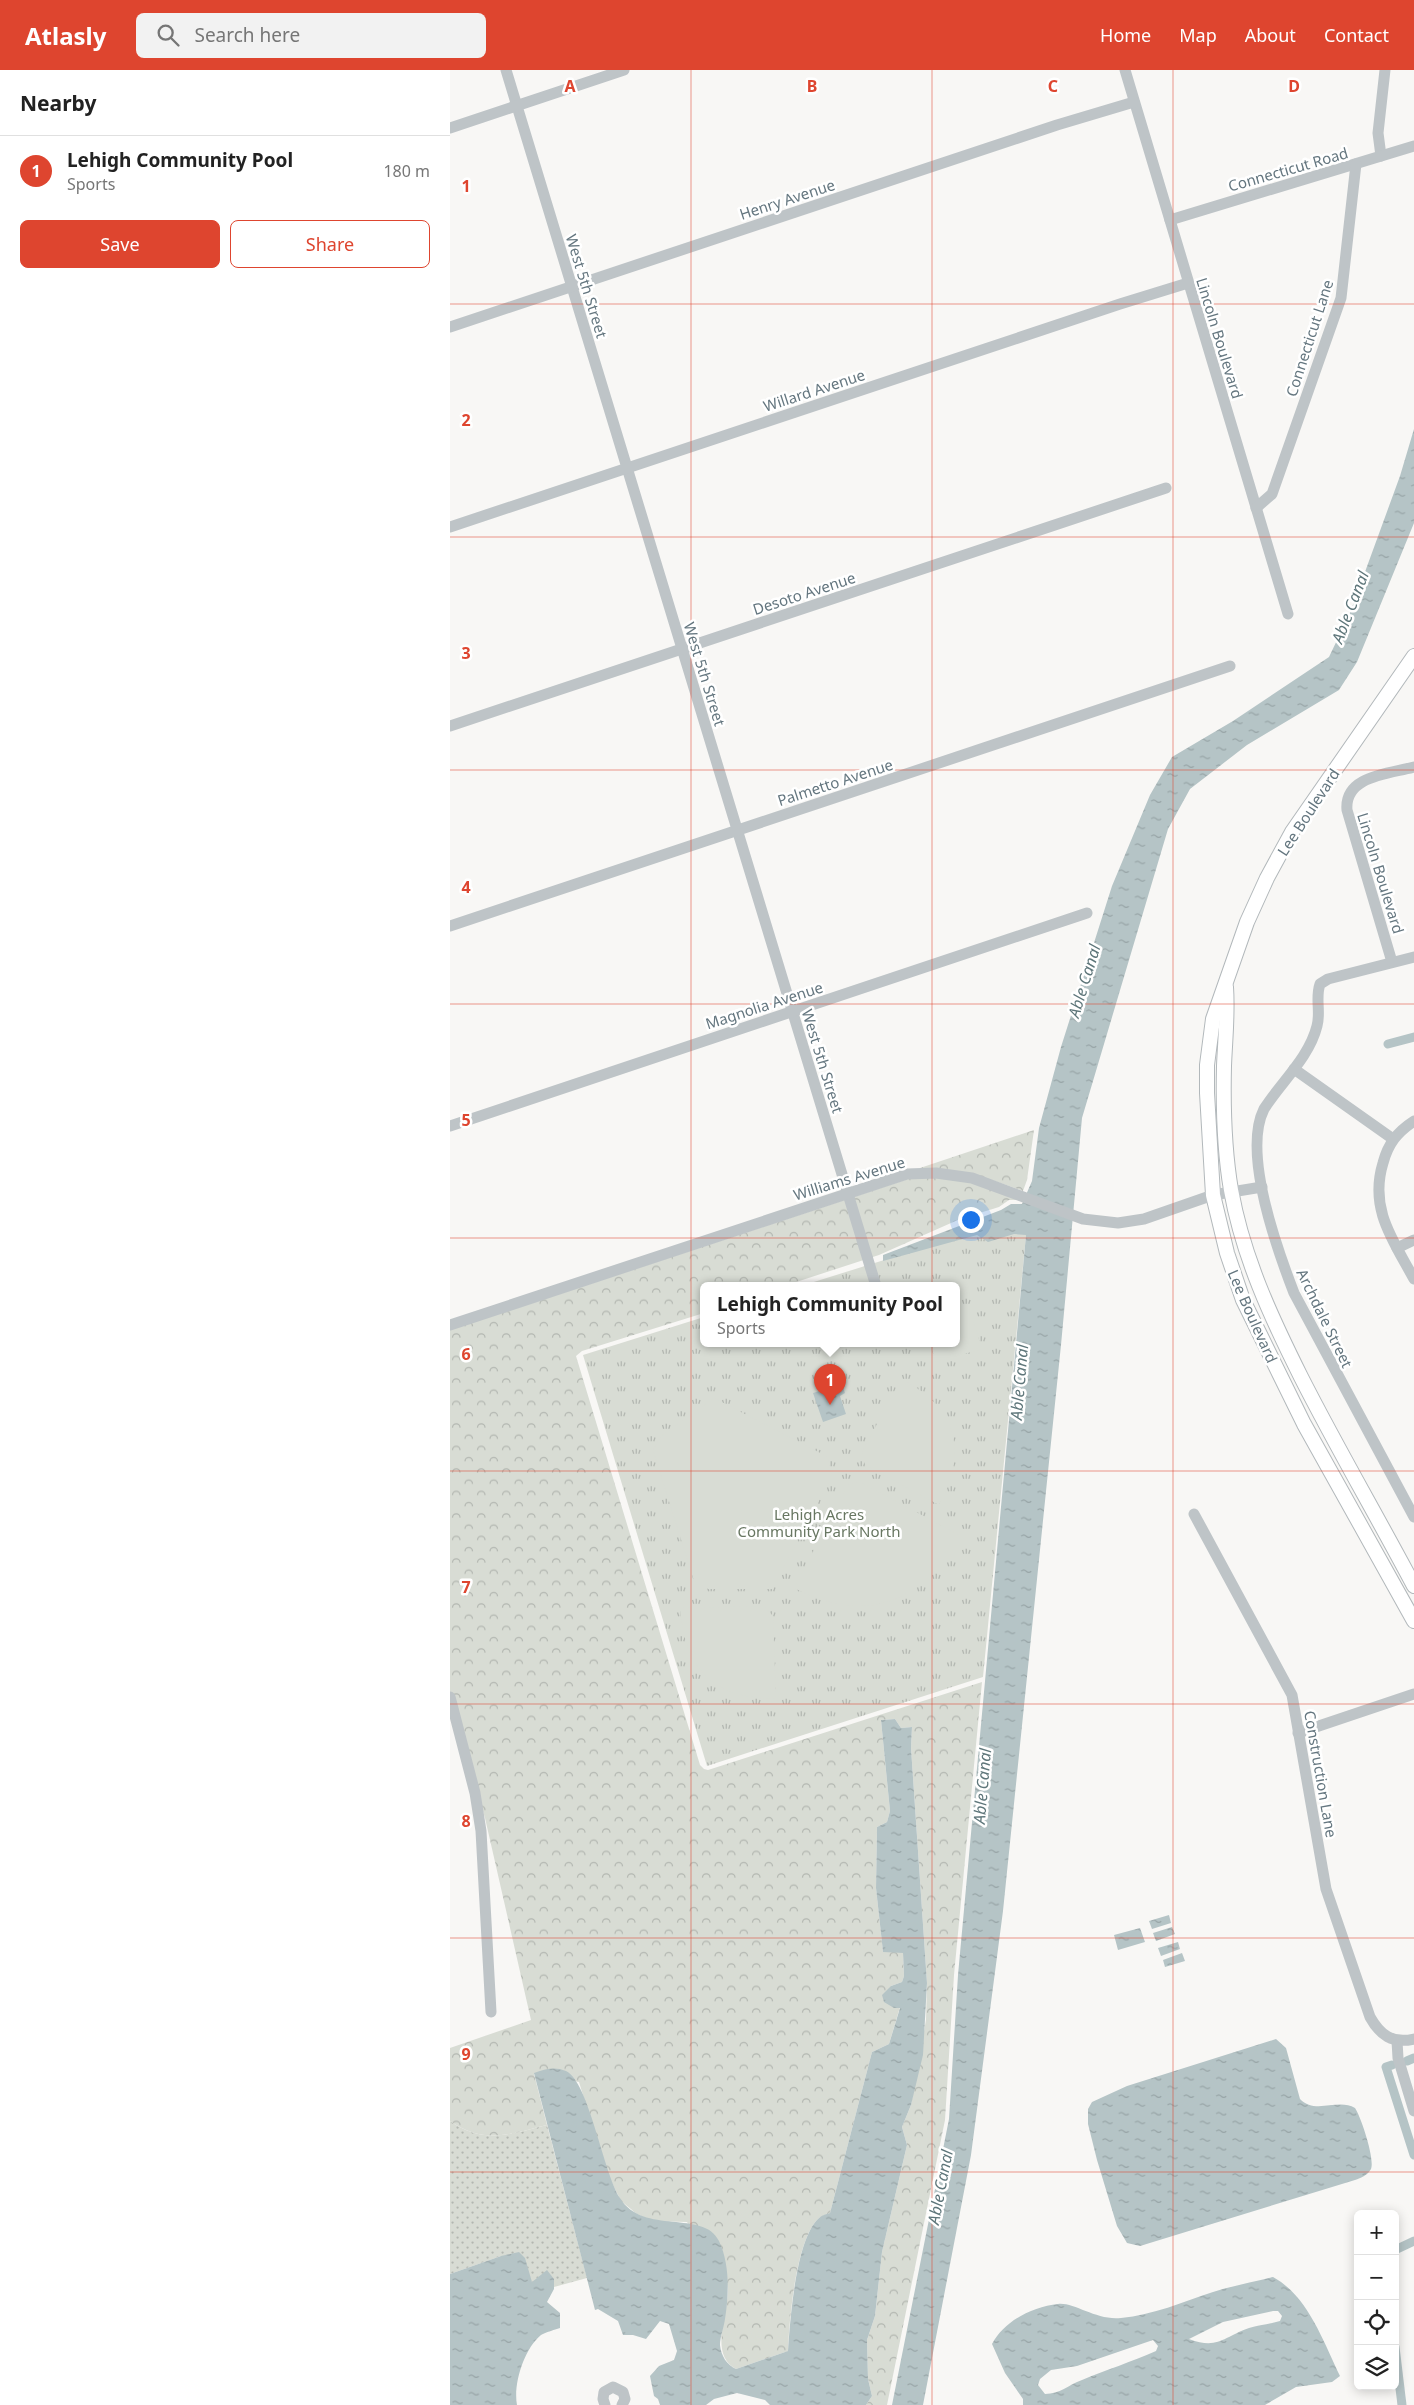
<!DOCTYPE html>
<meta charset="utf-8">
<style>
:root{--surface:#fff;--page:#f2f2f2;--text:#222;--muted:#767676;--line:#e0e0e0;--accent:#de452f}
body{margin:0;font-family:"Noto Sans",sans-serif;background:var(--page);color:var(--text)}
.controls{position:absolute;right:15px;bottom:15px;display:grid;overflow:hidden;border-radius:8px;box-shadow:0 2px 12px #0003}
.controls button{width:45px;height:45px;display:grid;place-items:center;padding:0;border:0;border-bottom:1px solid var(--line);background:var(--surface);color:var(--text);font:25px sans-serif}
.you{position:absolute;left:520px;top:1149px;width:18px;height:18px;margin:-12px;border:4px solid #fff;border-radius:50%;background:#1a73e8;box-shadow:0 0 0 8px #1a73e833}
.badge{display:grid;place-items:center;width:32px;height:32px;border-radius:50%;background:var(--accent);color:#fff;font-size:16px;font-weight:700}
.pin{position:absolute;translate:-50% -41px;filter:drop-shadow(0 1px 2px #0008)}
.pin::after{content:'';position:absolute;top:26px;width:18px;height:15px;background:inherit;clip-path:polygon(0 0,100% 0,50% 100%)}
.popup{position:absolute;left:250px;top:1212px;width:260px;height:65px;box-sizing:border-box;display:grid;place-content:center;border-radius:8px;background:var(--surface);filter:drop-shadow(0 1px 4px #0005);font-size:16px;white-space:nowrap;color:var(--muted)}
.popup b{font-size:19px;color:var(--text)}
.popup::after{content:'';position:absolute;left:50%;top:100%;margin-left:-10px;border:10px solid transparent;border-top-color:var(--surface)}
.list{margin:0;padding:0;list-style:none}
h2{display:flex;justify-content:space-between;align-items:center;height:65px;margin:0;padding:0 20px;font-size:21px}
h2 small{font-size:16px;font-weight:400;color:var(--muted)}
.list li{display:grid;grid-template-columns:32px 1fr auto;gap:15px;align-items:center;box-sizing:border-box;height:70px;padding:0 20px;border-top:1px solid var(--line)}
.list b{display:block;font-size:19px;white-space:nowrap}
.list p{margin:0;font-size:16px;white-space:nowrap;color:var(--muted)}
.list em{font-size:16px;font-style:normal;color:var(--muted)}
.actions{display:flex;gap:10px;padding:15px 20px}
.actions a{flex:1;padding:11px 0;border:1px solid var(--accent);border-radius:8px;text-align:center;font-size:18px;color:var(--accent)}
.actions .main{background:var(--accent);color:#fff}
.icon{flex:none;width:28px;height:28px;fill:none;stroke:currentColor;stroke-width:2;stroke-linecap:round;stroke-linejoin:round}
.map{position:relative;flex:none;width:964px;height:2335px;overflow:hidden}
header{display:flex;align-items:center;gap:30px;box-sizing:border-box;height:70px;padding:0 25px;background:var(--accent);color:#fff}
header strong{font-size:24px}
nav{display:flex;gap:28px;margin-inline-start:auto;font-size:18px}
.search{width:350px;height:45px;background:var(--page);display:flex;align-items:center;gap:12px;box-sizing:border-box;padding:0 18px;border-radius:8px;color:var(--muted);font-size:19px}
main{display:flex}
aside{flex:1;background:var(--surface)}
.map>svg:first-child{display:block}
.grass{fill:url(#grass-dots)}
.forest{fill:url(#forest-crowns)}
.park{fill:url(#park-tufts)}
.garden{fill:#d8dcd4}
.water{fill:url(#water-ripples);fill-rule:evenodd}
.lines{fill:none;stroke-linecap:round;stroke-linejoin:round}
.canal{stroke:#b5c4c6;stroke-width:9}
.major-casing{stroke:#b2b8bb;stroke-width:16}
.minor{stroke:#bec4c7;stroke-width:11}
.major{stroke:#fff;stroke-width:14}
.grid{fill:none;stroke:#de452f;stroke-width:1;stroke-opacity:0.55}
.labels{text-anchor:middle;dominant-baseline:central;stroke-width:5;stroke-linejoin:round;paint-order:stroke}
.street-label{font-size:15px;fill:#64767f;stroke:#fff}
.park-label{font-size:15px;fill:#687762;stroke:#fff}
.water-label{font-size:16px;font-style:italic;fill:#5e767a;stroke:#fff}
.grid-label{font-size:16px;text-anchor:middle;font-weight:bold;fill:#de452f;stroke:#fff;stroke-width:5;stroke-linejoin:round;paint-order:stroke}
</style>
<header>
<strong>Atlasly</strong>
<div class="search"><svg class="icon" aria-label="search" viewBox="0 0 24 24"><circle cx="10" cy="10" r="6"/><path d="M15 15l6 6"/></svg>Search here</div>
<nav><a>Home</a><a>Map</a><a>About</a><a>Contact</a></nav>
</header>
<main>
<aside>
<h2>Nearby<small></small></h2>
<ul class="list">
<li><span class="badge">1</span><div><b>Lehigh Community Pool</b><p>Sports</p></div><em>180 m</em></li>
</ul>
<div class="actions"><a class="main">Save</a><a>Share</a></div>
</aside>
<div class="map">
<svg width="964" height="2335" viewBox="0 0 964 2335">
<defs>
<pattern id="grass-dots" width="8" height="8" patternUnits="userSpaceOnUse" patternTransform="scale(1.25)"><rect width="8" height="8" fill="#d8dcd4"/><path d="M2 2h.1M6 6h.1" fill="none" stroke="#b3b7b1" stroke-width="1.8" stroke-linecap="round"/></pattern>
<pattern id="forest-crowns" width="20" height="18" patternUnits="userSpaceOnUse" patternTransform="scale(1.25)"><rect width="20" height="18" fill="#d8dcd4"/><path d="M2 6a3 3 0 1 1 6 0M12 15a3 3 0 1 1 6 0" fill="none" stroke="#b3b7b1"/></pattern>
<pattern id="park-tufts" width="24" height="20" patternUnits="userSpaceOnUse" patternTransform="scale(1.25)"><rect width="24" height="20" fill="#d8dcd4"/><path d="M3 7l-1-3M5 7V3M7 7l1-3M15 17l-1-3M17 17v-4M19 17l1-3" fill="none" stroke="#b3b7b1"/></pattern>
<pattern id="water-ripples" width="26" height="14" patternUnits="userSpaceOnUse" patternTransform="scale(1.25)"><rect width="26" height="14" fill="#b5c4c6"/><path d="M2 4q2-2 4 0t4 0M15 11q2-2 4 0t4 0" fill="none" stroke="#97a4a6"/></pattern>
</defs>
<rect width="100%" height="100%" fill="#f8f7f5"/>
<path class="grass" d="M0,2051C34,2075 60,2064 97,2055L137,2208L104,2217V2209L82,2212L51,2186L0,2204Z"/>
<g class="forest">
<path d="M584,1060L577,1110L573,1121C538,1108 507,1097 470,1098Z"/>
<path d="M485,1107L521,1112L569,1130H559L549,1137L510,1149L429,1185L334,1216H254V1243L132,1281L126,1286L250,1695L254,1699L258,1700L532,1612L504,1905L495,2050L437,2335H416L422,2326L418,2309L417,2270L425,2246L432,2182L457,2075L452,2057L461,2035L476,1950L477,1913L461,1678L462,1657L451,1658L445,1649L431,1650L440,1741L437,1752L427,1757L426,1818L433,1882H453L454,1906L452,1912L441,1916L444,1938L450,1937L439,1974L422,1982L380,2143C377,2144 372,2146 369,2148C346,2168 339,2251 338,2281L286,2299C258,2284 279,2243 278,2217C277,2208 244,2163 237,2152L202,2151L187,2144L171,2131L157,2103L129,2012L84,2004L97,2055C60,2064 34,2075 0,2051V1978L81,1950L35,1748L0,1632V1260L458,1109Z"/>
</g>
<path class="park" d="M578,1145L533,1607L257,1696L133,1285L254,1247V1274H506V1216H351Z"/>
<g class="garden">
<path d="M519,1237L532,1279L486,1292L480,1274H506V1241Z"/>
<path d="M451,1309C506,1336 519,1381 489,1435L415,1395L412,1382Z"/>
<path d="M264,1328L378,1387L382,1406L322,1519H258L244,1511L203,1380L211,1366Z"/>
<path d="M410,1412L511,1466C470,1534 416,1555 344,1518L398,1415Z"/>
<path d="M314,1536L323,1546L326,1629C263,1628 235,1600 230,1538Z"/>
</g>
<g class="water">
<path d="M964,359V453L907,592L889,620L797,675L740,719L718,759L632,1048L611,1275L553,1841L521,2085L473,2335H442L499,2049L508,1905L576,1165L564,1164L538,1172L527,1165L433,1191V1185L551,1140L561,1134H572L582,1111L589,1058L611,977L662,816L700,725L722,687L783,651L879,587L900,543L950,406Z"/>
<path d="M392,1314L395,1323L390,1326L396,1344L373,1352L363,1323Z"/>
<path d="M445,1649L451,1658L462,1657L461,1678L477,1913L473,1985L461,2035L452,2057L457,2075L432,2182L425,2246L417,2270L418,2309L422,2326L416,2335H320L315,2330L287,2323L264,2329L256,2335H210L208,2329L204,2326L200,2306L209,2296L224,2290L227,2281L219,2254L210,2251L196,2269L183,2265H173L168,2251L148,2239L145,2240L84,2003C95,1999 105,1996 116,2001C139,2012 153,2102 170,2128C193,2166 254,2139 269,2171C280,2194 279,2225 275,2249C274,2257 270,2267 270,2275C271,2286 277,2295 286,2299L338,2281C340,2250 346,2168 369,2148C372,2145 377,2144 380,2143L422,1982L439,1974L450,1938H444L434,1932L432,1925L441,1916L452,1912L454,1906L453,1883L433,1882L426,1818L427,1757L437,1752L440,1741L431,1650Z"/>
<path d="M719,1845L721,1853L702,1859L699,1851Z"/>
<path d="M722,1857L725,1864L706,1871L703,1863Z"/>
<path d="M690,1858L695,1872L668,1880L664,1865Z"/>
<path d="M728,1872L730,1879L711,1886L708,1878Z"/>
<path d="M732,1883L735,1891L715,1897L713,1890Z"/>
<path d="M826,1969L836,1978L850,2029C865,2045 888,2028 905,2038C911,2047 925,2089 921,2099C918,2105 911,2108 905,2110L690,2176L677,2173L667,2156L647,2090L638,2054V2039L642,2032L677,2016Z"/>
<path d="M69,2182L75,2188L82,2212L97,2200L104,2209V2219L97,2232L110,2243V2258C104,2260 96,2262 91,2265C74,2279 63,2314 67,2335H0V2204L51,2186Z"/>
<path d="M823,2207C858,2226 873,2271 890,2306L882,2312L846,2317L815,2335H573V2329L555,2303L542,2274C554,2251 582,2237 608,2234C624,2232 647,2251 671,2248C703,2245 733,2232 763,2222C782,2216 803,2212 823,2207ZM823,2241H828L832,2246L830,2251C820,2254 809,2255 799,2258C773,2267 768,2280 739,2269L773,2252ZM703,2270L708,2276L706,2281C681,2292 656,2300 632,2310C618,2315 610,2324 595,2324L588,2315L590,2309L601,2300L627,2296Z"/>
</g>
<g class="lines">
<g class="canal">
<path d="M938,974L964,967"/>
<path d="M957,1991L964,1988"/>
<path d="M942,1995L936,1997L964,2085"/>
<path d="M945,2180L964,2171"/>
<path d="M945,2277L952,2335"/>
</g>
<g class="major-casing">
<g id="major">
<path d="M964,586L842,762L817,808L797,852L763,949L757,995V1023L763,1125L777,1183L793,1230L854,1354L964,1551"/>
<path d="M776,917C778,944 775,970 774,996C773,1038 774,1079 781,1120C793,1187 821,1247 851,1307C887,1378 927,1446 964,1516"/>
</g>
</g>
<g class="minor">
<path d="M56,0L426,1216"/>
<path d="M675,0L838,544"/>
<path d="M0,58L174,0"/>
<path d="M931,86L928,63L935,0"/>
<path d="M720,150L964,76"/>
<path d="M0,257L607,55L684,32"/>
<path d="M806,438L822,424L891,228L906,94"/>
<path d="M0,457L670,234L738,213"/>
<path d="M0,656L716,418"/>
<path d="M0,856L780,596"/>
<path d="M964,887L878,909L870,914C865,928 871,942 867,956C859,988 831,1012 814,1039C792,1083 827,1179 844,1223L964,1447"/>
<path d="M942,892L897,740C894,706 938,704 964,697"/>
<path d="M844,999L943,1069"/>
<path d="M964,1051C947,1062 938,1074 933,1093C919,1139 943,1170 964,1209"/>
<path d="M0,1056L637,843"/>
<path d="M947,1178L964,1170"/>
<path d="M0,1255L457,1104L486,1103L522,1108L633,1149L668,1153L694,1149L763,1125L812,1117"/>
<path d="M744,1444L842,1625L876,1819L920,1947C930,1965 942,1974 964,1969"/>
<path d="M0,1627L25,1723L31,1761L41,1942"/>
<path d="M848,1663L964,1624"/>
<path d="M947,1971L948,1988L964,2041"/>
<path d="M155,2335L153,2329L154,2322L163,2317L173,2322L175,2329L172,2335"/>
</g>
<use href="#major" class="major"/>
</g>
<path class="grid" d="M241,0V2335M482,0V2335M723,0V2335M0,234H964M0,467H964M0,700H964M0,934H964M0,1168H964M0,1401H964M0,1634H964M0,1868H964M0,2102H964"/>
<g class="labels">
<g class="street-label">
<text transform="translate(838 99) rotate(-16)">Connecticut Road</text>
<text transform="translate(337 129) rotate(-18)">Henry Avenue</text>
<text transform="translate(137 216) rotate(73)">West 5th Street</text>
<text transform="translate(770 268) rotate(73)">Lincoln Boulevard</text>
<text transform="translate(859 268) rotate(-72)">Connecticut Lane</text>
<text transform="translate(364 320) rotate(-18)">Willard Avenue</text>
<text transform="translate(354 523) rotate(-18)">Desoto Avenue</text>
<text transform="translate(255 604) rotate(73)">West 5th Street</text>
<text transform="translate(385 712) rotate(-18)">Palmetto Avenue</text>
<text transform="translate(858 742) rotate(-57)">Lee Boulevard</text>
<text transform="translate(931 803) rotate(73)">Lincoln Boulevard</text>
<text transform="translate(314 935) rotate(-18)">Magnolia Avenue</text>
<text transform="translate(373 991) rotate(73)">West 5th Street</text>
<text transform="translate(399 1108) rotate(-17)">Williams Avenue</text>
<text transform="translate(803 1246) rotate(66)">Lee Boulevard</text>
<text transform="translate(875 1248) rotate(64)">Archdale Street</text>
<text transform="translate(871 1704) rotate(80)">Construction Lane</text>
</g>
<g class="park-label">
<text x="369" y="1444">Lehigh Acres<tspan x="369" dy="17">Community Park North</tspan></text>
</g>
<g class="water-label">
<text transform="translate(900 537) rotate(-69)">Able Canal</text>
<text transform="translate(634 911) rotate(-73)">Able Canal</text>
<text transform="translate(569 1312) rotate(-85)">Able Canal</text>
<text transform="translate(532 1716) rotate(-85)">Able Canal</text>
<text transform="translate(490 2117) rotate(-79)">Able Canal</text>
</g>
</g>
<g class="grid-label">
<text x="120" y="22">A</text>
<text x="362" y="22">B</text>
<text x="603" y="22">C</text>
<text x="844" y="22">D</text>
<text x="16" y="122">1</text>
<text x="16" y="356">2</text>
<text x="16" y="589">3</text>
<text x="16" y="823">4</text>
<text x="16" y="1056">5</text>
<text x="16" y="1290">6</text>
<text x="16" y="1523">7</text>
<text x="16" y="1757">8</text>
<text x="16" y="1990">9</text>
</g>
</svg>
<div class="controls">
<button>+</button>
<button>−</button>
<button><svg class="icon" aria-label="locate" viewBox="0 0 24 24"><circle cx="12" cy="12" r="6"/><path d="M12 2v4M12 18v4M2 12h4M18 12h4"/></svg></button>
<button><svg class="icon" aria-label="layers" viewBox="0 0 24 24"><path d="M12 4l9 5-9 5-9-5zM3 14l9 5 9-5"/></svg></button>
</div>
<div class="you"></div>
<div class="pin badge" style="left:380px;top:1335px">1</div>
<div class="popup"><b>Lehigh Community Pool</b>Sports</div>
</div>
</main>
